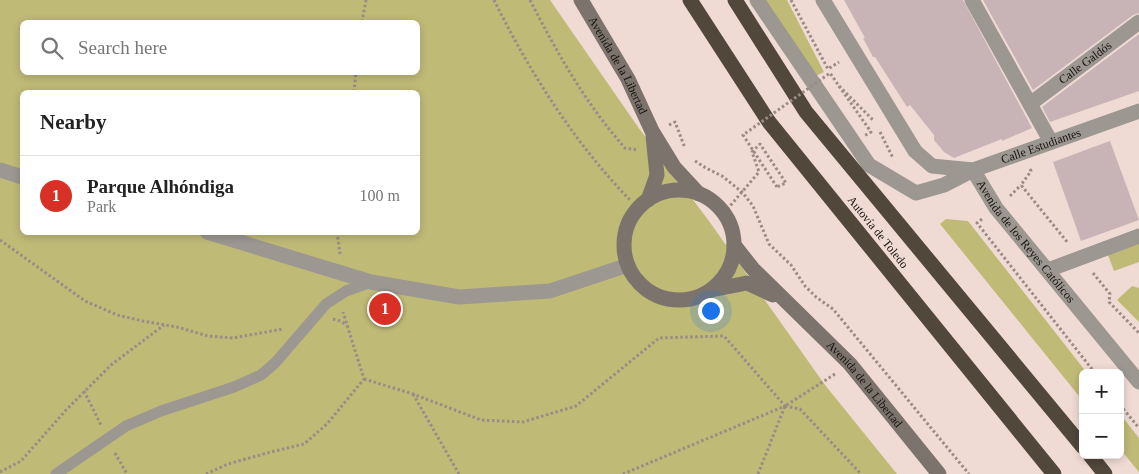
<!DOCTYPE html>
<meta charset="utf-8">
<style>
:root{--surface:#fff;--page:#f2f2f2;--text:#222;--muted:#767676;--line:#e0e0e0;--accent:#d93025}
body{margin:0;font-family:Georgia,serif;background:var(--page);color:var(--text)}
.controls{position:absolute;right:15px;bottom:15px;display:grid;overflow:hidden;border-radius:8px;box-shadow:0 2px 8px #0003}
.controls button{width:45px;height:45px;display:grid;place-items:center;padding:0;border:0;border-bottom:1px solid var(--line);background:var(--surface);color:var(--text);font:25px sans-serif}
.you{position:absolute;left:710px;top:310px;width:18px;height:18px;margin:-12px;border:4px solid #fff;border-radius:50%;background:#1a73e8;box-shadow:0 0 0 8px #1a73e833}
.badge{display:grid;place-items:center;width:32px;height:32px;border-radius:50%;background:var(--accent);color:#fff;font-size:16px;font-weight:700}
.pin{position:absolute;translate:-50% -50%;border:2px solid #fff;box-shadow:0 1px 5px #0006}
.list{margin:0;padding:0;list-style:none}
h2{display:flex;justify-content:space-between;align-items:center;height:65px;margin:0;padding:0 20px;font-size:21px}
h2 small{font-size:16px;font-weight:400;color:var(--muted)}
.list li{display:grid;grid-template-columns:32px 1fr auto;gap:15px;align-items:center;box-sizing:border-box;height:80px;padding:0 20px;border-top:1px solid var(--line)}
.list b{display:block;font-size:19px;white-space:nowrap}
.list p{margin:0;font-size:16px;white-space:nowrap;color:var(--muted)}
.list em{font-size:16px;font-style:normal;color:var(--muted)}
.icon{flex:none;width:28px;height:28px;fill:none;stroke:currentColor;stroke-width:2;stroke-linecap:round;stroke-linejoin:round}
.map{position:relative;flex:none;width:1139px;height:474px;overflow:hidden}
.search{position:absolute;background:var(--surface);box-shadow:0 2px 8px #0003;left:20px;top:20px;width:400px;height:55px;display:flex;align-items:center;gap:12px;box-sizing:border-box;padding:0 18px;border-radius:8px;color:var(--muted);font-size:19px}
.panel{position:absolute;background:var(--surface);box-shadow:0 2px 8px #0003;left:20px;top:90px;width:400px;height:145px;border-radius:8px}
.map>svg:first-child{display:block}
.green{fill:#c0ba77;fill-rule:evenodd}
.building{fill:#c8b3b6}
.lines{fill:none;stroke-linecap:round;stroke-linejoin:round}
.path{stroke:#9a8b86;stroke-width:3;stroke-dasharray:2.5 2.5;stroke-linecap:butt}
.lane{stroke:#9c9791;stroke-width:11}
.street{stroke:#9c9791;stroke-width:15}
.secondary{stroke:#7c746c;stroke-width:15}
.highway{stroke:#51473b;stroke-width:15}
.path-bridge{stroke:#9a8b86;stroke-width:3;stroke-dasharray:2.5 2.5;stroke-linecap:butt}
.labels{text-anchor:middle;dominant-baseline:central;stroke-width:4.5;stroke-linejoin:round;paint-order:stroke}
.street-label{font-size:12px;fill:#17110e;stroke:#efdbd4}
</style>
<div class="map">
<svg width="1139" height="474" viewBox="0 0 1139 474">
<rect width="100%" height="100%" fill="#efdbd4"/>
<g class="green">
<path d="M0,0H550L638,127L709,221L825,385L897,474H0ZM22,22H418V72H22ZM22,92H418V232H22Z"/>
<path d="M765,0H787L824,72L816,76Z"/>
<path d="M946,219L968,221L1087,373H1083V401L940,224Z"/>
<path d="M1139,243V262L1114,271L1108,255Z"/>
<path d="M1132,286L1139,288V322L1117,300Z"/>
<path d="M1120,414L1139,438V472L1120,449Z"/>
</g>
<g class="building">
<path d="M844,0H963L1032,128L1002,141V139L954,158L944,152L934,140V135L910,105L907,107L875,57H873L863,38H865Z"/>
<path d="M983,0H1139V13L1133,15L1033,90Z"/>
<path d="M1139,34V91L1050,122L1042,107Z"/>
<path d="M1110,141L1139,220L1081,241L1053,162Z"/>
</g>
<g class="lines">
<g class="path">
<path d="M494,0C529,71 575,144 631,201"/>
<path d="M530,0C557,53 586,104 625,148L638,150"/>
<path d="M791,0L828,69L839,62"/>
<path d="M362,22L366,0"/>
<path d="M839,86L873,120"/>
<path d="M354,92L356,72"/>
<path d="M669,125L675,122L685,148"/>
<path d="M880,132L893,158"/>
<path d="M695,161L706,168L722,176L742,192L753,206L769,244L791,265L805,286L816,297L833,309L969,474"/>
<path d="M1030,169L1031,171L1021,185L1068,243"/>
<path d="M1010,196L1021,185"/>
<path d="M724,213L759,172L752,152L760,144L786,183L777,187"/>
<path d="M982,219L977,223L1095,373"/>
<path d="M337,232L340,254"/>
<path d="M0,240L85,301L117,315L143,321L177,327L208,336L233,338L283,329"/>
<path d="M1093,273L1110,294L1109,302L1139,333"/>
<path d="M333,319L340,321L347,325"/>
<path d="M364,379L413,394L481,420L523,422L576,406L659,338L724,336L785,406L623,474"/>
<path d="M84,391L101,425"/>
<path d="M413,394L459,474"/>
<path d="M1120,405L1139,428"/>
<path d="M785,406L800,409L861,474"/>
<path d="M115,453L127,474"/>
<path d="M0,472L21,461L67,409L111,365L164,325"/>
<path d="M206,474L228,464L267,453L304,444L327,424L364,379L343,312"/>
<path d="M758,474L785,406L835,374"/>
</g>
<path class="lane" d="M56,474L126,426L161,411L234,387L261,375L275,363L326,304L346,291L371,282"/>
<g class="street">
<path id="s1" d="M757,0L869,165L916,193L944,185L973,170L1139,111"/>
<path d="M823,0L915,151L932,166L973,170"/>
<path d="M972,0L1051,142"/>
<path id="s2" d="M1030,104L1139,22"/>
<path d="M0,170L22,177"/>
<path id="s3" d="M973,170L996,208L1139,382"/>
<path d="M207,232L371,282L459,297L550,291L628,265"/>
<path d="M1048,270L1139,236"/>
</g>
<g class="secondary">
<path id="s4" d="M581,0L628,79L652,131L674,167L699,194"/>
<circle cx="679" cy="245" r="55"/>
<path d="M648,200L657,175L653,136"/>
<path id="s5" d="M734,245L753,269L850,364L939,474"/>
<path d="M711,290L747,283L773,295"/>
</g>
<g class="highway">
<path d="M690,0L769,122L1054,474"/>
<path d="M735,0L806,112L1083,447"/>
<path d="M1090,455L1105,474"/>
</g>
<path class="path-bridge" d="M777,187L743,135L830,73L871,132L864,136"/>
</g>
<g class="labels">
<g class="street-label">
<text stroke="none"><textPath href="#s2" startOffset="69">Calle Galdós</textPath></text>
<text stroke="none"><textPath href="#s4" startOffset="75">Avenida de la Libertad</textPath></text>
<text stroke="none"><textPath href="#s1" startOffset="388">Calle Estudiantes</textPath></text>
<text transform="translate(878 232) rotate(51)">Autovía de Toledo</text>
<text stroke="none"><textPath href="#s3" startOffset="89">Avenida de los Reyes Católicos</textPath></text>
<text stroke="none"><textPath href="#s5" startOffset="191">Avenida de la Libertad</textPath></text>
</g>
</g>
</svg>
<div class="controls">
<button>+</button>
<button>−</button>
</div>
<div class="you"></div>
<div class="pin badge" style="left:385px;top:309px">1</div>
<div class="search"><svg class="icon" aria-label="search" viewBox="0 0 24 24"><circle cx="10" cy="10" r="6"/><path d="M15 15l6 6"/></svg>Search here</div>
<section class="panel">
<h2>Nearby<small></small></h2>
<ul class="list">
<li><span class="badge">1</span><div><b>Parque Alhóndiga</b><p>Park</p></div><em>100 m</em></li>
</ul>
</section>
</div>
